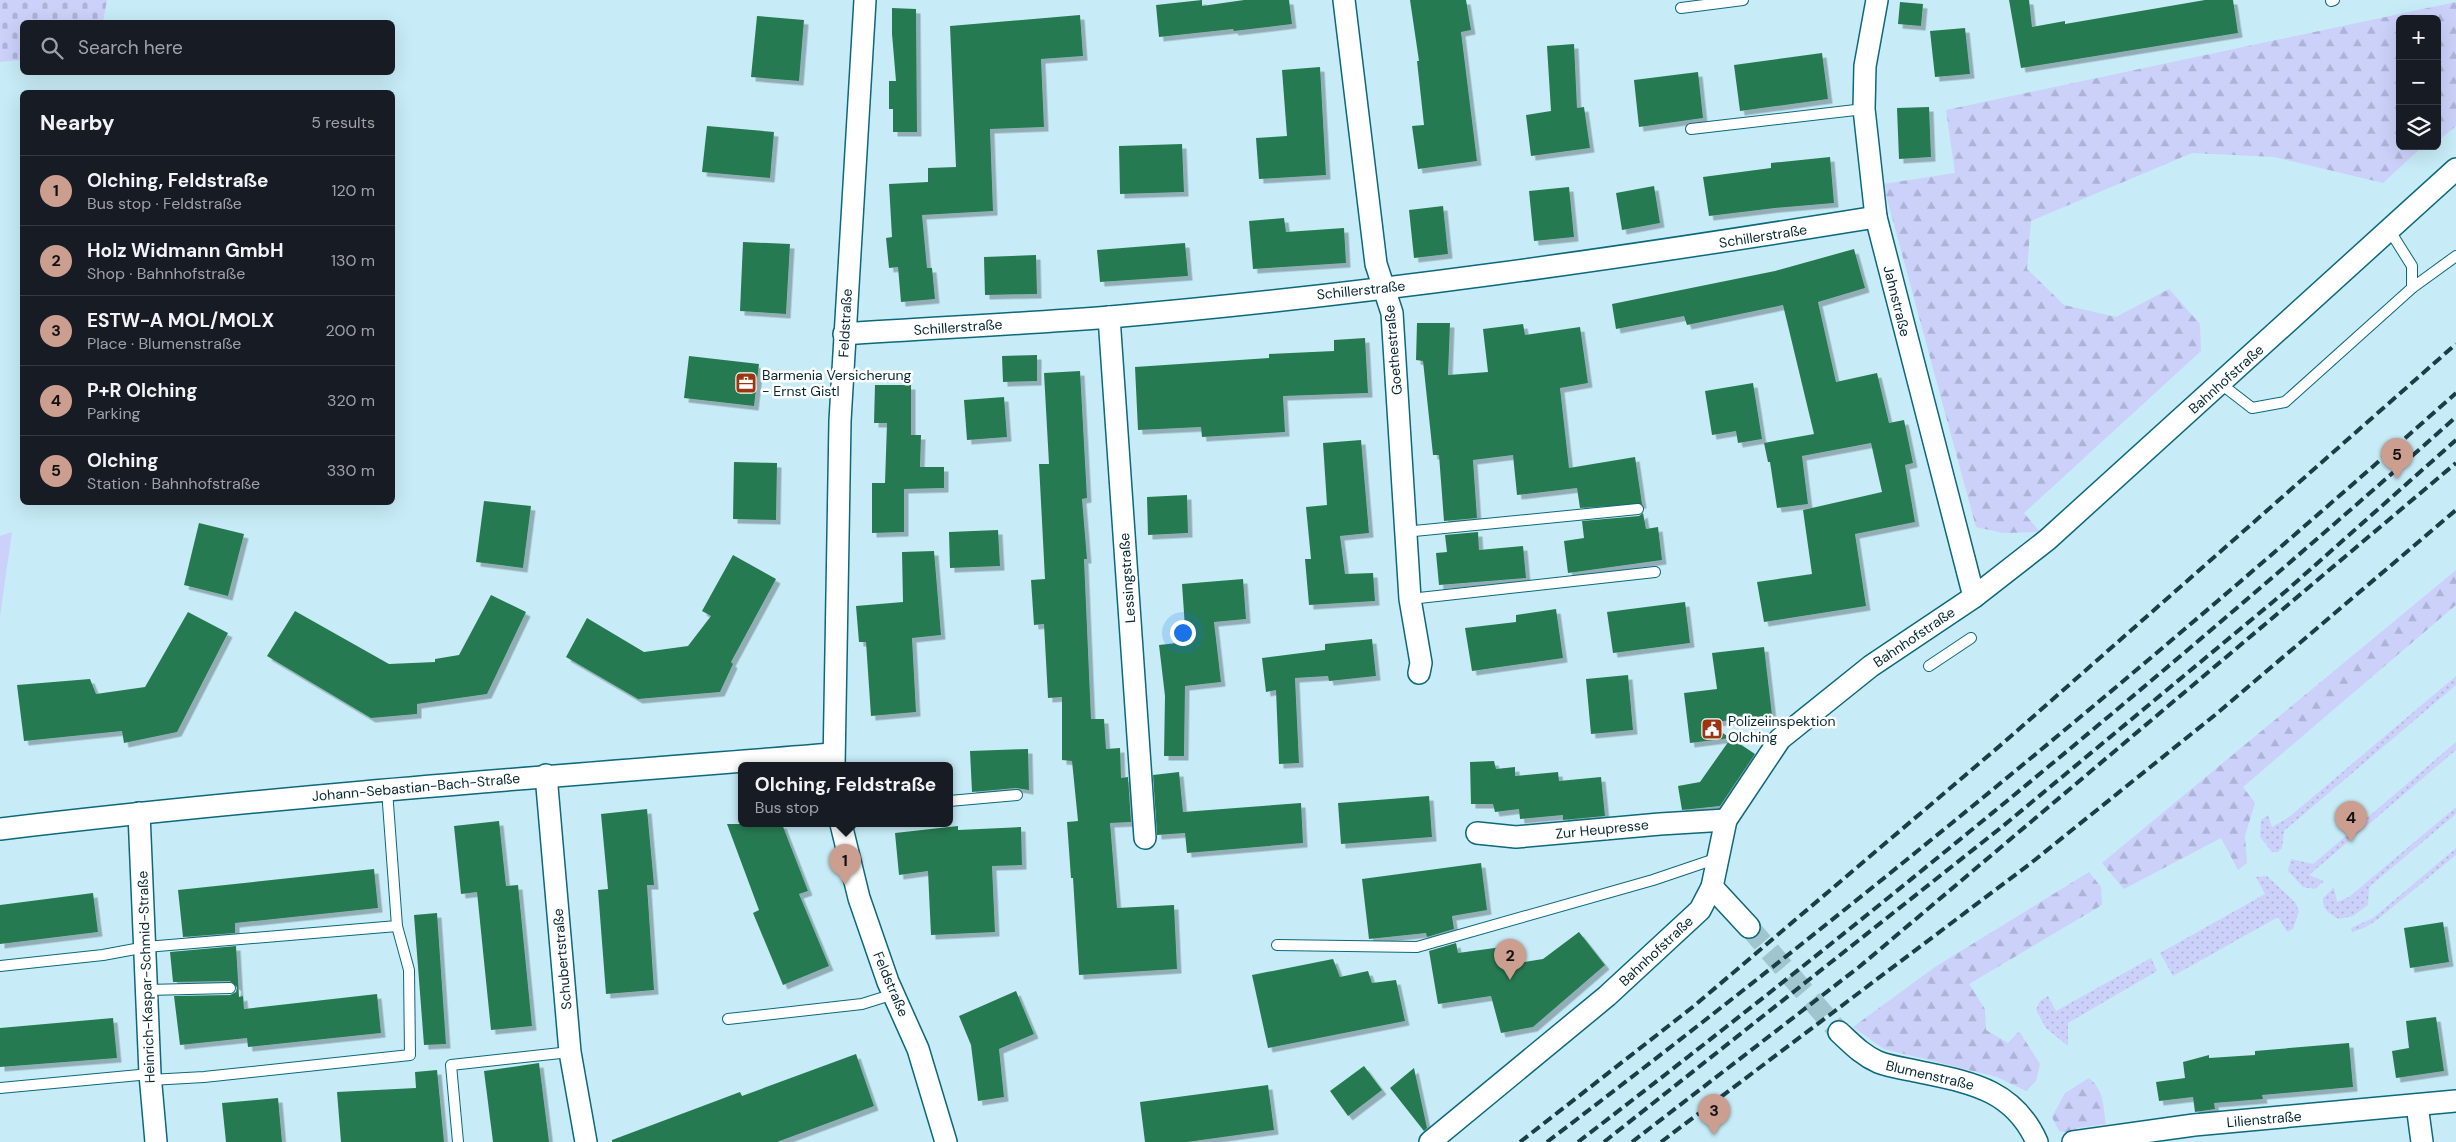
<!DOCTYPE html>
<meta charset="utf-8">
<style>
:root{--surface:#171b24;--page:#20242c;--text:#f1f3f6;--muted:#9ea1a6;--line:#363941;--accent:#cb9e8f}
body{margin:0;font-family:"DM Sans",sans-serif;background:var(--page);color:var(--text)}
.controls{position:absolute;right:15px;top:15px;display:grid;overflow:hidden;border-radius:8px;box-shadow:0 5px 20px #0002}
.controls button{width:45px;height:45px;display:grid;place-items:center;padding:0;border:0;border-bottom:1px solid var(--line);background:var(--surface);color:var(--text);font:25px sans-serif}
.you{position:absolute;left:1182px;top:632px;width:18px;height:18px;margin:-12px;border:4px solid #fff;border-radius:50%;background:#1a73e8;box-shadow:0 0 0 8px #1a73e833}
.badge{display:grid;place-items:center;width:32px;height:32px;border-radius:50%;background:var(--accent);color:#111;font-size:16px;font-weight:700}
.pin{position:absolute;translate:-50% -41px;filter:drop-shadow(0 1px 2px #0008)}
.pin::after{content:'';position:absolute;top:26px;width:18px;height:15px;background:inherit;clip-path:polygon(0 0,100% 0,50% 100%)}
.popup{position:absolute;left:738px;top:762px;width:215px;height:65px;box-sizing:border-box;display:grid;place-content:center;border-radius:8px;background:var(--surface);filter:drop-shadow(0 1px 4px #0005);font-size:16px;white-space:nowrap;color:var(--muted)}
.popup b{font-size:19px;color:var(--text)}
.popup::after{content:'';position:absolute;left:50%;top:100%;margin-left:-10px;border:10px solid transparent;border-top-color:var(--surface)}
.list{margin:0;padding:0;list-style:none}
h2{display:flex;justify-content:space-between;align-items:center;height:65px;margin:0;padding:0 20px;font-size:21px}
h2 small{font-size:16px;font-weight:400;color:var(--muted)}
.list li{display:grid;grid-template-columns:32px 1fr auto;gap:15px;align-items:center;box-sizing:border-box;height:70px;padding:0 20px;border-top:1px solid var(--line)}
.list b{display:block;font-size:19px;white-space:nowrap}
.list p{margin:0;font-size:16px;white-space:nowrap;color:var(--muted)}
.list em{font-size:16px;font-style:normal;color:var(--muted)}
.icon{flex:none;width:28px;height:28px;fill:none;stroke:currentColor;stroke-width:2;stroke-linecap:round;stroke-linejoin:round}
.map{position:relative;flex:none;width:2456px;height:1142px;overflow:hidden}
.search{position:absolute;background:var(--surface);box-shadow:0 5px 20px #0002;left:20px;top:20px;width:375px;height:55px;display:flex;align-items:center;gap:12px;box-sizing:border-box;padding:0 18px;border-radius:8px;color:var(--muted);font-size:19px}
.panel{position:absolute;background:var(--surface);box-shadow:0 5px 20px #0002;left:20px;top:90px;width:375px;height:415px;border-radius:8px}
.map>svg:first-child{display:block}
.grass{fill:url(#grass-dots)}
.forest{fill:url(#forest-firs)}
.cemetery{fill:url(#cemetery-stones)}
.park{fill:#cbd1f9}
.building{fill:#287a51;filter:url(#shadow)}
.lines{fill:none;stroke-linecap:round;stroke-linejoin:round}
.minor-tunnel{stroke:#a0c5cf;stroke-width:21;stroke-dasharray:21 11;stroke-linecap:butt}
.service-casing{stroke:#0c687b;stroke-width:12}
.minor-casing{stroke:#0c687b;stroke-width:24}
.service{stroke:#fff;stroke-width:10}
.minor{stroke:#fff;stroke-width:21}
.rail{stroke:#1a3d46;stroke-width:4;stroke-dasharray:10 5;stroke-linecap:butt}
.labels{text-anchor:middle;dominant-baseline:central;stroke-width:5;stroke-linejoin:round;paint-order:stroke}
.street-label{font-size:14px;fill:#062831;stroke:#fff}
.poi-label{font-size:14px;fill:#062831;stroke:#fff;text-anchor:start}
</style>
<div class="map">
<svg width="2456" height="1142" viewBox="0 0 2456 1142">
<defs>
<pattern id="grass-dots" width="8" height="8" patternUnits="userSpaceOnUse" patternTransform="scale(1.25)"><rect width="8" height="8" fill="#cbd1f9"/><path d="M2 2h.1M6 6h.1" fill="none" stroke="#adb3d6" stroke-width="1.8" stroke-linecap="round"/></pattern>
<pattern id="forest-firs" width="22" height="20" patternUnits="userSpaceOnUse" patternTransform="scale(1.25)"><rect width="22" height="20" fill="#cbd1f9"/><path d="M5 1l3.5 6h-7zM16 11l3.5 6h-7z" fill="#adb3d6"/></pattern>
<pattern id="cemetery-stones" width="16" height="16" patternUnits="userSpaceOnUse" patternTransform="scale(1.25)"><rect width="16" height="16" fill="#cbd1f9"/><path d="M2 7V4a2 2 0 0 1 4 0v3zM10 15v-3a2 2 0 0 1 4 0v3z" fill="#adb3d6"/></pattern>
<filter id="shadow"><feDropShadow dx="4.5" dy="4.5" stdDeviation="0" flood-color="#0004"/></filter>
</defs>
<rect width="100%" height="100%" fill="#c7ecf7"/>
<g class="grass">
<path d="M2456,676V685L2284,831L2282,848L2278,852H2272L2260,837L2261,820L2268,815L2272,827L2288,818Z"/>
<path d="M2456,742V750L2309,875L2324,881L2315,889L2303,887L2288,871L2291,859L2313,864Z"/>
<path d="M2456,807V814L2369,887L2368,905L2353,916L2339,919C2329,913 2323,911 2323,898L2334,887L2337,902L2349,897Z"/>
<path d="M2456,848V855L2377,920L2364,928L2352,932L2351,928L2373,918Z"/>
<path d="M2267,876L2295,902L2299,911L2293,929L2287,932L2278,917L2173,976L2160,953L2265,894L2256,877Z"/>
<path d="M2151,958L2157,971L2068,1023V1046L2046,1028L2036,1010L2040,1001L2048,996L2056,1011Z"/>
</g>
<g class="forest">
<path d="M2456,2V126L2437,142V19H2400V146H2423L2383,183L2274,157L2192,153L2031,221L2027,269L2064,305L2116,317L2169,289L2200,324L2201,351L2024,513L2040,532L2003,533L1976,527L1883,184L1955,173L1946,110Z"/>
<path d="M2456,570V605L2243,787L2255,803L2245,836L2247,863L2238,870L2221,838L2124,889L2102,863Z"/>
<path d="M2089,872L2101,887L2102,905L1969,984L1985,1009L1986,1030L2008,1043L2019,1031L2040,1064L2036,1081L2026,1091L1997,1077L1884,1049L1853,1027L1935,967Z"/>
<path d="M2089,1078C2104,1090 2103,1105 2106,1124L2077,1128L2076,1134L2059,1131L2052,1117L2065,1093Z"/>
</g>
<path class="cemetery" d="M0,0H107L103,22H22V60L0,62Z"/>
<path class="park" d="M12,532L0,616V536Z"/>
<g class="building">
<path d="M1202,0V6L1244,0H1289L1292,24L1234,31L1233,29L1159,37L1156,5Z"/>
<path d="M1410,0H1466L1471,30L1461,32L1477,161L1418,169L1412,126L1424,125L1417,61H1419Z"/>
<path d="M2009,0H2029L2032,27L2065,21V24L2205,0H2233L2238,33L2021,68Z"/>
<path d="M1900,2L1923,4L1921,26L1898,24Z"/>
<path d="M892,8L916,9L917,132H893V109H889V81H896L892,34Z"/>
<path d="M1080,15L1083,56L1041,59L1044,127L990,129L993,211L922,215L927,268H932L935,299L901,302L898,267L889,268L886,238L892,237L889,184L928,182V168L956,167L950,26Z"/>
<path d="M757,16L804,20L799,81L751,77Z"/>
<path d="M1965,28L1970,74L1935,77L1930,31Z"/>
<path d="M1574,44L1577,108L1584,107L1590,148L1531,156L1526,115L1551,111L1547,46Z"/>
<path d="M1822,53L1828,99L1740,111L1734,65Z"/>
<path d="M1320,67L1326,175L1259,179L1256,138L1287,136L1282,70Z"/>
<path d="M1698,72L1703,118L1639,127L1634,80Z"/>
<path d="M1929,107L1931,157L1899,159L1897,108Z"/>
<path d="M707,126L774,132L770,178L702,172Z"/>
<path d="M1182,144L1184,192L1120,194L1119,146Z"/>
<path d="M1830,157L1834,203L1775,208L1709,216L1703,177L1771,168V163Z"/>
<path d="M1654,186L1660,223L1622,230L1616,193Z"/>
<path d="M1569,187L1574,237L1534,241L1529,191Z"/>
<path d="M1443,206L1448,254L1414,258L1409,210Z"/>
<path d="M1284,218L1286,232L1344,228L1346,263L1253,269L1249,221Z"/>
<path d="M743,242L790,244L786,314L740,311Z"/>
<path d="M1185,243L1188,276L1100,282L1097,250Z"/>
<path d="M1854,249L1865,288L1818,302L1836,382L1877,373L1889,423L1904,420L1913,463L1905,465L1915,522L1855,534L1866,606L1764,622L1757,582L1812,574L1803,510L1882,492L1871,443L1802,456L1808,504L1777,508L1770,462H1768L1764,443L1814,434L1783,305L1687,325L1684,316L1616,329L1612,304L1775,271Z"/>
<path d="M1036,255L1037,294L985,295L984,257Z"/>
<path d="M1417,323H1450L1448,375L1488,372L1483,329L1523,324L1525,335L1580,327L1588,383L1560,388L1569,468L1635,457L1642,504L1580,508L1577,488L1517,495L1513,455L1473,460L1477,518L1444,521L1439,455H1433L1423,361L1416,360Z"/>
<path d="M1365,338L1368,393L1283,396L1285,432L1202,437L1201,427L1138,430L1135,367L1269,358V354L1334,351V340Z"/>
<path d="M1037,355V381L1003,382L1002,356Z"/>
<path d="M689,356L759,364L754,406L684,398Z"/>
<path d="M1080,371L1087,498L1082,499L1087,559H1084L1091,719H1104L1106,749L1120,748L1121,778L1128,777L1131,822L1110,823L1117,908L1174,905L1177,969L1079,975L1073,878H1071L1067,822L1078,821L1072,761L1062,760V697L1048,698L1044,624L1034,625L1031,580L1045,579L1039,464H1049L1044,373Z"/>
<path d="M1753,383L1762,439L1738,443L1736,431L1712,435L1705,391Z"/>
<path d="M875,385H911V435H921L920,467H944V488L904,489V532L872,533V483H885L887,423H874Z"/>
<path d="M1004,397L1007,437L967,440L964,400Z"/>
<path d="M1361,440L1369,533L1340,536L1345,574L1373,573L1375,601L1309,605L1305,559H1311L1306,507L1327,505L1323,443Z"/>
<path d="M734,462L777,463L776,520L733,519Z"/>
<path d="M1187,495L1188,533L1148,535L1147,497Z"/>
<path d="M484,501L531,506L523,568L476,562Z"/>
<path d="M1643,513L1646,529L1658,527L1662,560L1568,573L1564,541L1584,538L1582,521L1639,516Z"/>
<path d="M199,523L244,534L228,596L184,585Z"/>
<path d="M998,530L1000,566L950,568L949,532Z"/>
<path d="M1478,532L1479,550L1523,546L1526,578L1439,585L1436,553L1447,552L1445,535Z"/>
<path d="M934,551L941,635L912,638L916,712L871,716L866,642H859L856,606L903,602L902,552Z"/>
<path d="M733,555L776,579L731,662L733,664L720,692L638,699L566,657L587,618L644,652L688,646L711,616L702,611Z"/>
<path d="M1243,579L1246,619L1214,622L1221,682L1185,686L1184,756H1164L1165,696L1159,645L1186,642L1182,584Z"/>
<path d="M491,595L526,612L487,694L417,704V714L371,718L267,656L295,611L389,664L435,662V659L459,655Z"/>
<path d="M1685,602L1690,643L1613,653L1607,612Z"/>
<path d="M1556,609L1563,658L1472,671L1465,628L1516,622V615Z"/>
<path d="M188,612L228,633L177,732L124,743L122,731L24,741L17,685L90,679L96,694L145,687Z"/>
<path d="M1372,639L1376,676L1329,681L1328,676L1295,678L1299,763L1279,764L1276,690L1266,692L1262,658L1325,650V644Z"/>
<path d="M1764,647L1772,715L1708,723L1730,738L1690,743L1684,693L1717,689L1712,653Z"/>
<path d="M1628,675L1633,730L1591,734L1586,679Z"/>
<path d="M1731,738L1755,754L1720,806L1682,810L1678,786L1700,782Z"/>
<path d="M1028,749L1029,790L1016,788L972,792L970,751Z"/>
<path d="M1494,761L1496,769L1515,767V776L1558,772L1559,781L1601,777L1605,816L1563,820V815L1520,819L1519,809L1495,812L1493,804H1471L1470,762Z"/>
<path d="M1179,772L1183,812L1301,803L1303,843L1187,853L1185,833L1157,835L1153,775Z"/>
<path d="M1429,796L1432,837L1341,844L1338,803Z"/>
<path d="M647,809L654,885H647L654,990L606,994L598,890L608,889L601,814Z"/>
<path d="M499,821L506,886L518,885L532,1026L491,1030L477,892L461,894L454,826Z"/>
<path d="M727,824H782L808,891L799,894L829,966L783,985L753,913L759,910Z"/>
<path d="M958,826V830L1021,827L1022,865L992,866L995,932L931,935L928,871L899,875L895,833Z"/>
<path d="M1481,863L1487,910L1452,916L1454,929L1427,937L1426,933L1369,939L1362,879Z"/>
<path d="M374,869L378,908L235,923V933L183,937L178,890Z"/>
<path d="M93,893L98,932L0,944V905Z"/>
<path d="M437,913L446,1044L424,1045L414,915Z"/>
<path d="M2443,922L2449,962L2410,968L2404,928Z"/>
<path d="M1579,932L1605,965L1533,1027L1501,1033L1491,996L1438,1004L1429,951L1456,943L1458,953L1502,947L1506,965L1543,959Z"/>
<path d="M236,946L239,997L243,996L244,1009L377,994L381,1033L248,1047L247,1038L180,1045L174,996L230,995L236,992L237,987L230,981L173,982L170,952Z"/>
<path d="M1333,959L1340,977L1368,971L1372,983L1396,980L1405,1021L1268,1048L1252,975Z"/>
<path d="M1016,991L1034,1034L999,1049L1004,1097L978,1101L971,1045L959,1016Z"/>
<path d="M2436,1017L2444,1071L2396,1078L2392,1051L2409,1048L2406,1021Z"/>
<path d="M113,1018L117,1058L0,1067V1028Z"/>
<path d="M2349,1043L2353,1087L2262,1095L2263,1099L2214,1103L2215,1109L2195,1112L2193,1097L2159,1101L2156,1082L2185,1078L2183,1062L2209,1055V1058L2255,1055V1051Z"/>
<path d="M856,1054L874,1106L777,1142H612V1140L740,1092L742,1096Z"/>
<path d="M539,1063L549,1142H493L484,1071Z"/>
<path d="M1364,1066L1382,1090L1348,1116L1330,1091Z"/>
<path d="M1414,1068L1427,1128L1424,1131L1390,1088Z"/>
<path d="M437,1070L444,1142H341L337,1092L416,1088L415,1072Z"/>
<path d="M1268,1085L1274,1130L1187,1142H1145L1140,1102Z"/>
<path d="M278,1098L282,1142H226L222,1103Z"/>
</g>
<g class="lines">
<path class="minor-tunnel" d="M1749,927L1839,1032"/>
<g class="service-casing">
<g id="service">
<path d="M2331,1L2334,0"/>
<path d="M1681,8L1743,0"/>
<path d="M1691,129L1864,109"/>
<path d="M2412,288L2456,256"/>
<path d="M2221,384L2252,408L2285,402L2412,288V266L2390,231"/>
<path d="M1404,532L1638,509"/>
<path d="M1410,599L1655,572"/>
<path d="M1929,666L1971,638"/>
<path d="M949,801L1017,795"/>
<path d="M1277,945L1417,947L1653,880L1718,858"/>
<path d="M0,966L103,955L146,947L397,926"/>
<path d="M147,990L230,988"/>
<path d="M728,1019L862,1004L894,994"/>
<path d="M150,1080L204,1077L410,1055L409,970L397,926L387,790"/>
<path d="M0,1088L150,1074"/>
<path d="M458,1142L451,1065L570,1052"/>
</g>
</g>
<g class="minor-casing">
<g id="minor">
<path d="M1344,0L1376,264L1392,313L1410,599L1421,663L1419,673"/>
<path d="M1877,0L1865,66L1864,109L1876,217L1974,597"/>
<path d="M1109,317L1145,838"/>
<path d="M844,334C932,328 1021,324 1110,317C1366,295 1622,258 1876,217"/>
<path d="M834,766L840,421L865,0"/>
<path d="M546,775L570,1052L586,1142"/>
<path d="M139,813L150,1074L156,1142"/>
<path d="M841,824L859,898L888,982L918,1049L946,1142"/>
<path d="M0,829C277,796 555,776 833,754"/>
<path d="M1477,833L1516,837L1660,824L1726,820"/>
<path d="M1712,887L1749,927"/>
<path d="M1839,1032C1851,1043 1862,1055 1878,1062C1888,1066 1900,1068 1911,1070C1965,1082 2012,1086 2037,1142"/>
<path d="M2417,1105L2422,1142"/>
<path d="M1430,1142L1607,996L1700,910L1712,887L1726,820L1780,739L1871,666L1974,597L2047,540L2456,169"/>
<path d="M2073,1142L2194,1125L2456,1101"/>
</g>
</g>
<use href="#service" class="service"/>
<use href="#minor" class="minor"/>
<g class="rail">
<path d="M1520,1142L1694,1006L2002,744L2456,344"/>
<path d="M1547,1142C1860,904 2163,654 2456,393"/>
<path d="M1578,1142C1879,911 2172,669 2456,417"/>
<path d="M1604,1142L2003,826L2286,591L2456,440"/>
<path d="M1632,1142L1859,967L2456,463"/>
<path d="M1661,1142L2031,863L2215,715L2456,510"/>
</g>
</g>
<defs>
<g id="office-square" transform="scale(1.125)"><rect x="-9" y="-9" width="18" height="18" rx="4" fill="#9c3511" stroke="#fff"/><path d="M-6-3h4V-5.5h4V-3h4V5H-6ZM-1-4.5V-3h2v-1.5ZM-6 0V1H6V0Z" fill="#fff"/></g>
<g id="civic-square" transform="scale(1.125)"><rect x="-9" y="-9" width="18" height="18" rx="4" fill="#9c3511" stroke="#fff"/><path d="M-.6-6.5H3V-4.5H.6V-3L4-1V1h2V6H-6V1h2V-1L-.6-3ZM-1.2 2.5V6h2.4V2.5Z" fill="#fff"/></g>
</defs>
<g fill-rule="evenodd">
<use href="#office-square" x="746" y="383"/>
<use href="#civic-square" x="1712" y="729"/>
</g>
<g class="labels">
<g class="street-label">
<text transform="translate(1763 236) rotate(-9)">Schillerstraße</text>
<text transform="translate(1361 290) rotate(-6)">Schillerstraße</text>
<text transform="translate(1897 301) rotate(76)">Jahnstraße</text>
<text transform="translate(845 323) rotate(-87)">Feldstraße</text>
<text transform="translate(958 327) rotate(-4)">Schillerstraße</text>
<text transform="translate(1393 350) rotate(-95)">Goethestraße</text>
<text transform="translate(2226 379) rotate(-42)">Bahnhofstraße</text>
<text transform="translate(1127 578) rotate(-94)">Lessingstraße</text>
<text transform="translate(1914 637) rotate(-34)">Bahnhofstraße</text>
<text transform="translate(416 787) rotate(-5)">Johann-Sebastian-Bach-Straße</text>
<text transform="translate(1602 829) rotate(-6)">Zur Heupresse</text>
<text transform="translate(1656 951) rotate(-43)">Bahnhofstraße</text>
<text transform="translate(562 959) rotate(-95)">Schubertstraße</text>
<text transform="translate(146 977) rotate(-92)">Heinrich-Kaspar-Schmid-Straße</text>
<text transform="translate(891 984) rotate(67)">Feldstraße</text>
<text transform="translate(1930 1075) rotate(13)">Blumenstraße</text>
<text transform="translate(2264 1119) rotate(-5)">Lilienstraße</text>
</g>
<g class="poi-label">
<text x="762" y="375">Barmenia Versicherung<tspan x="762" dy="16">- Ernst Gistl</tspan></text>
<text x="1728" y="721">Polizeiinspektion<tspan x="1728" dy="16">Olching</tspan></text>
</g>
</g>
</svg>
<div class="controls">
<button>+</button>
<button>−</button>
<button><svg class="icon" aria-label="layers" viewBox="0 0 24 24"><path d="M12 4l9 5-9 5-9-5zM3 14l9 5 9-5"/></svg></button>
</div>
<div class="you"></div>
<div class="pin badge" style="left:845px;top:885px">1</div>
<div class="popup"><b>Olching, Feldstraße</b>Bus stop</div>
<div class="pin badge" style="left:1510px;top:980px">2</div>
<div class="pin badge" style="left:1714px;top:1135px">3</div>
<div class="pin badge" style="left:2351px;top:842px">4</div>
<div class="pin badge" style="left:2397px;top:479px">5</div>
<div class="search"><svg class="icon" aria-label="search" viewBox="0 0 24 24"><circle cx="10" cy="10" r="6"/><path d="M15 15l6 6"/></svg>Search here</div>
<section class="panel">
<h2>Nearby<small>5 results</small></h2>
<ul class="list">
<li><span class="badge">1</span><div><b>Olching, Feldstraße</b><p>Bus stop · Feldstraße</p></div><em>120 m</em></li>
<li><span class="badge">2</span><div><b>Holz Widmann GmbH</b><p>Shop · Bahnhofstraße</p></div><em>130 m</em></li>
<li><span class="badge">3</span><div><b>ESTW-A MOL/MOLX</b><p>Place · Blumenstraße</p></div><em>200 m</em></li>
<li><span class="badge">4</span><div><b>P+R Olching</b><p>Parking</p></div><em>320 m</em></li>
<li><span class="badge">5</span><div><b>Olching</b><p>Station · Bahnhofstraße</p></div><em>330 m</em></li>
</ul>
</section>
</div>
